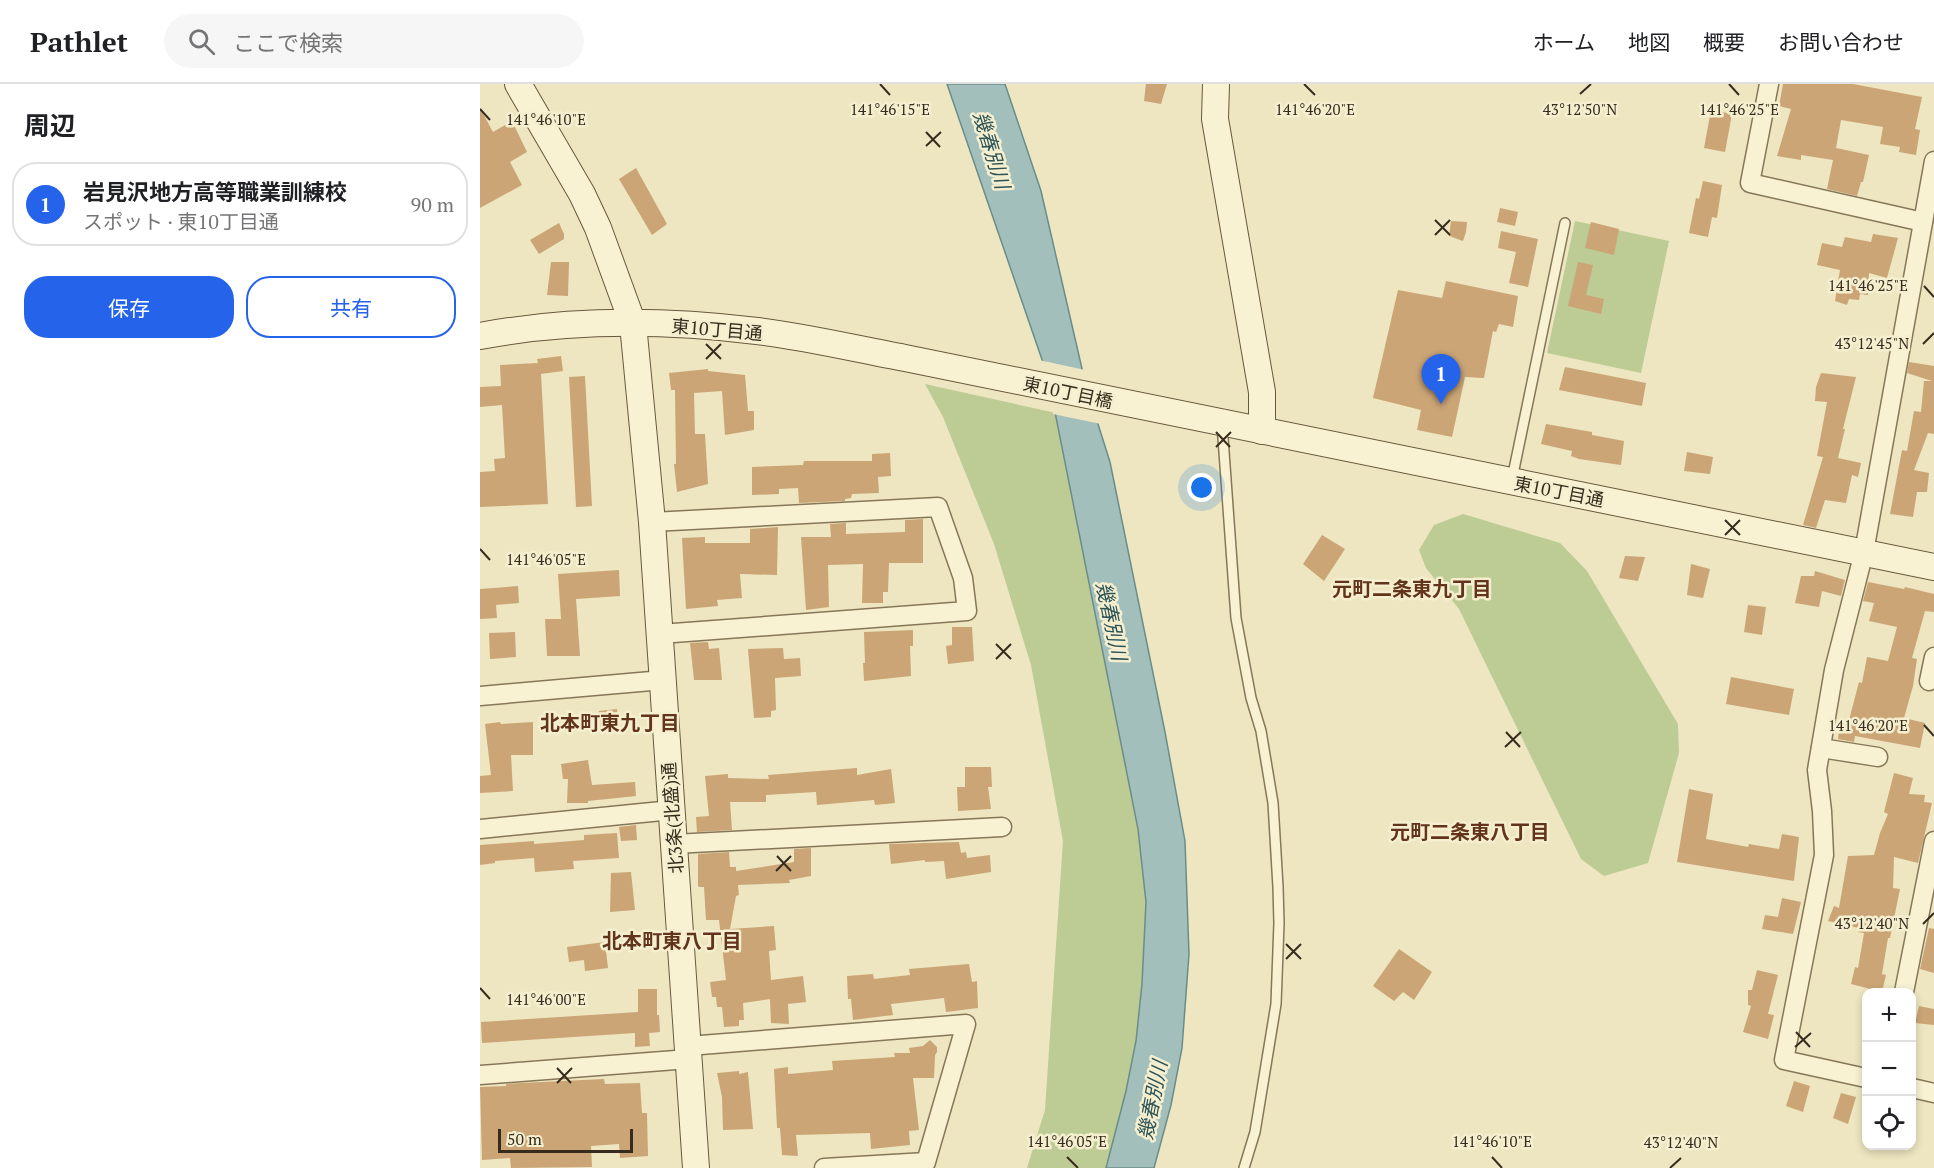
<!DOCTYPE html>
<html lang="ja">
<meta charset="utf-8">
<style>
:root{--surface:#fff;--page:#f6f6f6;--text:#202124;--muted:#757577;--line:#e0e0e0;--accent:#2563eb}
body{margin:0;font-family:"PT Serif","Noto Sans JP",serif;background:var(--page);color:var(--text)}
.controls{position:absolute;right:18px;bottom:18px;display:grid;overflow:hidden;border-radius:12px;box-shadow:0 3px 9px #0003}
.controls button{width:54px;height:54px;display:grid;place-items:center;padding:0;border:0;border-bottom:2px solid var(--line);background:var(--surface);color:var(--text);font:30px sans-serif}
.scale{position:absolute;left:18px;bottom:15px;width:135px;box-sizing:border-box;padding-left:6px;border:3px solid #362c1d;border-top:0;font-size:16px;line-height:21px;white-space:nowrap;color:#362c1d;-webkit-text-stroke:4px #f5efd0;paint-order:stroke}
.you{position:absolute;left:722px;top:404px;width:21px;height:21px;margin:-15px;border:4px solid #fff;border-radius:50%;background:#1a73e8;box-shadow:0 0 0 9px #1a73e833}
.badge{display:grid;place-items:center;width:39px;height:39px;border-radius:50%;background:var(--accent);color:#fff;font-size:20px;font-weight:700}
.pin{position:absolute;translate:-50% -50px;filter:drop-shadow(0 2px 3px #0008)}
.pin::after{content:'';position:absolute;top:32px;width:21px;height:18px;background:inherit;clip-path:polygon(0 0,100% 0,50% 100%)}
.list{margin:0;padding:0;list-style:none}
h2{display:flex;justify-content:space-between;align-items:center;height:78px;margin:0;padding:0 24px;font-size:26px}
h2 small{font-size:20px;font-weight:400;color:var(--muted)}
.list li{display:grid;grid-template-columns:39px 1fr auto;gap:18px;align-items:center;box-sizing:border-box;height:84px;margin:0 12px 12px;padding:0 12px;border:2px solid var(--line);border-radius:24px}
.list b{display:block;font-size:22px;white-space:nowrap}
.list p{margin:0;font-size:20px;white-space:nowrap;color:var(--muted)}
.list em{font-size:20px;font-style:normal;color:var(--muted)}
.actions{display:flex;gap:12px;padding:18px 24px}
.actions a{flex:1;padding:14px 0;border:2px solid var(--accent);border-radius:24px;text-align:center;font-size:21px;color:var(--accent)}
.actions .main{background:var(--accent);color:#fff}
.icon{flex:none;width:33px;height:33px;fill:none;stroke:currentColor;stroke-width:2;stroke-linecap:round;stroke-linejoin:round}
.map{position:relative;flex:none;width:1454px;height:1084px;overflow:hidden}
header{display:flex;align-items:center;gap:36px;box-sizing:border-box;height:84px;padding:0 30px;background:var(--surface);border-bottom:2px solid var(--line)}
header strong{font-size:28px}
nav{display:flex;gap:33px;margin-inline-start:auto;font-size:21px}
.search{width:420px;height:54px;background:var(--page);display:flex;align-items:center;gap:15px;box-sizing:border-box;padding:0 21px;border-radius:33px;color:var(--muted);font-size:22px}
main{display:flex}
aside{flex:1;background:var(--surface)}
.map>svg:first-child{display:block}
.green{fill:#bdcb94}
.water{fill:#a3bfbb;stroke:#6a8d89;stroke-width:1.5}
.pier{fill:#ede6c0}
.building{fill:#cba576}
.lines{fill:none;stroke-linecap:round;stroke-linejoin:round}
.lane-casing{stroke:#867758;stroke-width:12}
.street-casing{stroke:#867758;stroke-width:21}
.secondary-casing{stroke:#68583c;stroke-width:28}
.lane{stroke:#f8f2d3;stroke-width:9}
.street{stroke:#f8f2d3;stroke-width:18}
.secondary{stroke:#f8f2d3;stroke-width:26}
.ticks{fill:none;stroke:#362c1d;stroke-width:2}
.labels{text-anchor:middle;dominant-baseline:central;stroke-width:5;stroke-linejoin:round;paint-order:stroke}
.street-label{font-size:18px;fill:#362c1d;stroke:#f5efd0}
.water-label{font-size:20px;font-style:italic;fill:#2c5356;stroke:#f5efd0}
.neighbourhood-label{font-size:20px;font-weight:bold;fill:#62341c;stroke:#f5efd0}
.ticks-label{font-size:15px;text-anchor:middle;fill:#362c1d;stroke:#f5efd0;stroke-width:5;stroke-linejoin:round;paint-order:stroke}
</style>
<header>
<strong>Pathlet</strong>
<div class="search"><svg class="icon" aria-label="search" viewBox="0 0 24 24"><circle cx="10" cy="10" r="6"/><path d="M15 15l6 6"/></svg>ここで検索</div>
<nav><a>ホーム</a><a>地図</a><a>概要</a><a>お問い合わせ</a></nav>
</header>
<main>
<aside>
<h2>周辺<small></small></h2>
<ul class="list">
<li><span class="badge">1</span><div><b>岩見沢地方高等職業訓練校</b><p>スポット · 東10丁目通</p></div><em>90 m</em></li>
</ul>
<div class="actions"><a class="main">保存</a><a>共有</a></div>
</aside>
<div class="map">
<svg width="1454" height="1084" viewBox="0 0 1454 1084">
<rect width="100%" height="100%" fill="#ede6c0"/>
<g class="green">
<path d="M1095,137L1189,157L1161,289L1067,269Z"/>
<path d="M445,300L576,329L658,745L666,818L662,900L656,957L646,1007L626,1084H547L565,1026L583,757L551,581L514,460L463,333Z"/>
<path d="M983,430L1080,459L1107,487L1198,640L1199,669L1168,779L1124,792L1101,775L979,525L946,484L939,466L954,441Z"/>
</g>
<path class="water" d="M467,0H525L561,107L606,302L630,378L685,648L705,757L709,870L702,964L691,1021L674,1084H626L646,1007L656,957L662,900L666,818L658,745L568,293Z"/>
<path class="pier" d="M559,276L605,286L621,340L573,330L565,294Z"/>
<g class="building">
<path d="M666,0H687L681,20L664,17Z"/>
<path d="M1303,0H1373L1442,13L1435,45L1440,46L1436,71L1419,68L1420,63L1400,60L1403,43L1361,36L1356,64L1389,71L1383,98H1381L1377,112L1347,105L1353,76L1321,71V76L1297,72L1311,25L1299,22Z"/>
<path d="M0,24L13,48L32,37L47,68L30,78L42,101L0,124Z"/>
<path d="M1231,26L1252,30L1245,68L1224,64Z"/>
<path d="M156,84L187,140L172,151L139,95Z"/>
<path d="M1223,97L1242,101L1237,134L1232,133L1228,153L1209,149L1216,114L1219,115Z"/>
<path d="M1020,124L1038,128L1035,142L1017,138Z"/>
<path d="M971,137L987,138L986,148L983,157L969,152Z"/>
<path d="M1111,138L1139,145L1134,171L1105,164Z"/>
<path d="M79,139L84,150V155L59,170L50,156Z"/>
<path d="M1021,147L1058,155L1048,203L1029,199L1036,168L1018,164Z"/>
<path d="M1393,150L1418,154L1407,194L1389,189L1388,211L1380,210L1379,216L1369,215L1367,221L1355,217L1360,186L1337,181L1342,159L1362,163L1365,153L1391,158Z"/>
<path d="M71,178H89L88,212L67,211Z"/>
<path d="M1098,178L1113,181L1106,211L1124,215L1121,230L1088,222Z"/>
<path d="M966,197L1038,212L1033,243L1019,240L1016,248L1013,247L1004,294L985,293L972,353L937,346L941,326L893,314L918,206L962,214Z"/>
<path d="M81,272L83,287L61,290L68,420L0,423V388L15,387L14,375L25,374L22,321L0,323V303L21,302L20,281L58,279L57,275Z"/>
<path d="M1429,278L1454,282V350L1448,349L1434,386L1449,389L1447,408H1437L1433,433L1410,430L1422,366L1427,367L1434,327L1441,328L1444,297H1452L1427,289Z"/>
<path d="M1085,283L1166,299L1162,322L1079,306Z"/>
<path d="M228,285V287L265,291L268,327H274V346L245,351L242,307L214,309L215,350H225L228,400L197,408L194,380H196L195,306H191L189,289Z"/>
<path d="M1341,289L1376,293L1363,345H1365L1358,374L1381,379L1378,393L1372,391L1366,419L1345,416L1336,444L1323,441L1343,373L1337,372L1347,318L1335,317L1336,303Z"/>
<path d="M105,292L112,422L96,423L89,293Z"/>
<path d="M1066,340L1112,348V351L1144,357L1141,381L1099,375L1091,372L1092,367L1061,360Z"/>
<path d="M1207,368L1233,373L1230,390L1204,387Z"/>
<path d="M410,369L411,392L398,393L399,409L372,410L371,414L365,415V417L319,419L318,404L299,405V410L272,411V383L323,381L324,377H392V370Z"/>
<path d="M443,435V479H409L408,508H403V519H382L383,480L348,481L349,523L326,526L321,453H351L350,440L366,439V450L425,448V436Z"/>
<path d="M298,443L297,491L260,490L262,514L237,516L238,522L206,525L202,454L225,453V459H270V445Z"/>
<path d="M842,451L865,465L844,497L823,480Z"/>
<path d="M1145,472L1165,473L1158,497L1139,494Z"/>
<path d="M1211,480L1230,485L1223,514L1207,511Z"/>
<path d="M139,486L140,512L96,515L100,572H67L65,535H81L78,490Z"/>
<path d="M1335,487L1365,496L1361,512L1342,507L1339,523L1315,519L1321,492H1334Z"/>
<path d="M1388,498L1424,505L1425,503L1454,510V528L1445,527L1432,574L1437,575L1433,602L1424,634L1445,639L1440,664L1375,652L1374,658L1358,655L1360,639L1368,640L1379,598L1382,599L1387,573L1408,577L1417,543L1389,537L1394,519L1383,517Z"/>
<path d="M38,502L39,519L16,521L17,534L0,535V505Z"/>
<path d="M1268,521L1286,523L1282,551L1264,548Z"/>
<path d="M472,543H492L494,577L468,580L466,562L472,561Z"/>
<path d="M433,546V562H430L431,592L384,597L383,579H385L384,548Z"/>
<path d="M35,548L36,573L10,575L9,549Z"/>
<path d="M228,558L229,565L239,564L242,596H214L210,559Z"/>
<path d="M303,564L304,575L320,574L321,592L295,594L296,626L291,627V633L274,634L268,565Z"/>
<path d="M1251,593L1314,605L1309,631L1246,620Z"/>
<path d="M137,625L139,647L121,649L119,627Z"/>
<path d="M20,638L21,640L53,638V671H31L33,707L0,709V692L11,691L5,640Z"/>
<path d="M108,676L112,701L155,698L156,712L108,717V719H87L88,695H83L81,680Z"/>
<path d="M485,683H511L512,703H508L511,725L478,727L477,703H485Z"/>
<path d="M377,684V691L411,685L415,719L395,721L394,716L337,721L336,708L286,711V718H250L252,746L217,748L216,733L229,732L225,692L248,690V694L289,695L288,691Z"/>
<path d="M1414,689L1433,694L1429,710L1445,711L1444,718L1452,719L1438,779L1414,773L1413,804L1420,805L1410,854H1408L1402,890L1406,891L1402,908L1371,900L1375,883L1378,884L1384,849L1378,848L1379,844L1348,837L1354,822L1359,824L1368,772L1394,771L1400,749L1408,730L1404,728Z"/>
<path d="M1209,705L1233,710L1226,755L1268,763L1269,760L1299,765L1302,750L1319,753L1314,797L1197,778Z"/>
<path d="M156,741L157,756L141,757L139,743Z"/>
<path d="M137,749L139,774L93,777L94,785L55,788L54,774L15,777V779L0,781V761L54,757V760L104,756V751Z"/>
<path d="M479,758L481,769L486,768L487,774L510,771L511,788L466,795L464,777L445,778V776L411,780L409,760Z"/>
<path d="M331,764V792L309,796L310,799L258,801L259,811L256,812L250,845L294,842L296,866L289,867L291,896L323,892L326,918L308,920L309,940L291,939L290,915L263,919L264,936H259V942L244,943L242,923H237L236,913H232L230,898L246,896L239,836H226L224,803H219L218,802V770L249,768L250,783H256V787L314,778V765Z"/>
<path d="M151,788L155,826L130,828L131,789Z"/>
<path d="M1302,814L1321,818L1313,850L1282,845L1285,831L1298,833Z"/>
<path d="M1449,844L1454,845V889L1440,885Z"/>
<path d="M125,858L128,884L105,887L104,876L89,878L87,863Z"/>
<path d="M919,865L952,888L934,916L923,908L914,917L893,902Z"/>
<path d="M489,880L492,898L497,897L498,924L466,928L464,914L411,920L413,931L373,936L371,915H368L367,892L393,890L394,895L430,891L429,885Z"/>
<path d="M1277,886L1298,891L1288,930L1294,931L1288,955L1263,948L1271,922L1268,921V906H1272Z"/>
<path d="M158,905H177V931H179L180,948L169,949L170,962L155,963V949L2,959L1,938L158,928Z"/>
<path d="M1439,922L1454,925V941L1435,939Z"/>
<path d="M450,956L457,963V968L455,971L454,994H433L439,1046L429,1047L430,1061L391,1065L390,1049L316,1051L318,1072L302,1071L300,1044H297L294,985L308,983V990L353,986L352,977L415,973L414,969H430L429,964L443,962Z"/>
<path d="M259,987V990L268,988L273,1045L243,1046L242,1013L237,989Z"/>
<path d="M124,995L125,1000L160,999L162,1029H167L168,1072L140,1074L139,1060L111,1062L112,1083L31,1084L30,1074L2,1076L0,1003L26,1002V1000L41,999Z"/>
<path d="M1314,997L1330,1002L1323,1028L1306,1022Z"/>
<path d="M1361,1009L1376,1013L1368,1040L1353,1034Z"/>
</g>
<g class="lines">
<g class="lane-casing">
<g id="lane">
<path d="M742,340L756,534L771,614L781,647L793,719L798,803L799,839L796,920L775,1048L764,1084"/>
<path d="M1032,395L1085,139"/>
</g>
</g>
<g class="street-casing">
<g id="street">
<path d="M1289,0L1270,99L1443,138"/>
<path d="M172,438L458,423L483,494L487,527L180,550"/>
<path d="M1449,597L1454,573"/>
<path d="M0,612L183,596"/>
<path d="M1341,664L1398,673"/>
<path d="M0,745L192,726"/>
<path d="M194,760L522,743"/>
<path d="M1424,908L1454,757"/>
<path d="M208,962L486,940L446,1078L344,1084"/>
<path d="M0,991L209,975"/>
<path d="M1386,994L1304,976L1344,771L1342,727L1337,686L1354,586L1384,468L1454,77"/>
<path d="M1432,1004L1454,1009"/>
</g>
</g>
<g class="secondary-casing">
<g id="secondary">
<path d="M38,0L102,110L118,144L153,240L172,438L216,1084"/>
<path d="M736,0L735,35L782,308V347"/>
<path d="M0,252C90,235 187,236 277,247C327,253 376,265 425,274L1454,483"/>
</g>
</g>
<use href="#lane" class="lane"/>
<use href="#street" class="street"/>
<use href="#secondary" class="secondary"/>
</g>
<path class="ticks" d="M400,0L410,11M824,0L835,11M1249,0L1259,11M1100,10L1111,0M0,25L10,36M446,48L460,63M446,62L461,48M955,136L970,151M955,151L970,136M1444,202L1454,213M226,260L241,275M1443,260L1454,249M226,275L241,260M736,348L750,363M736,363L751,348M1245,436L1260,451M1245,451L1260,436M0,465L10,476M516,560L531,575M516,575L531,560M1444,641L1454,652M1026,648L1040,663M1025,663L1041,648M297,772L311,787M296,787L311,772M1443,840L1454,829M806,860L821,875M806,875L821,860M0,904L10,915M1316,948L1330,963M1315,963L1331,949M77,984L91,999M77,999L92,984M587,1073L598,1084M1012,1073L1022,1084M1190,1084L1201,1074"/>
<g class="labels">
<g class="street-label">
<text transform="translate(237 245) rotate(5)">東10丁目通</text>
<text transform="translate(588 308) rotate(12)">東10丁目橋</text>
<text transform="translate(1079 407) rotate(11)">東10丁目通</text>
<text transform="translate(192 734) rotate(-94)">北3条(北盛)通</text>
</g>
<g class="water-label">
<text transform="translate(512 66) rotate(73)">幾春別川</text>
<text transform="translate(632 537) rotate(78)">幾春別川</text>
<text transform="translate(672 1016) rotate(-79)">幾春別川</text>
</g>
<g class="neighbourhood-label">
<text x="932" y="504">元町二条東九丁目</text>
<text x="130" y="638">北本町東九丁目</text>
<text x="990" y="747">元町二条東八丁目</text>
<text x="192" y="856">北本町東八丁目</text>
</g>
</g>
<g class="ticks-label">
<text x="1100" y="31">43°12'50"N</text>
<text x="410" y="31">141°46'15"E</text>
<text x="835" y="31">141°46'20"E</text>
<text x="1259" y="31">141°46'25"E</text>
<text x="66" y="41">141°46'10"E</text>
<text x="1388" y="207">141°46'25"E</text>
<text x="1392" y="265">43°12'45"N</text>
<text x="66" y="481">141°46'05"E</text>
<text x="1388" y="647">141°46'20"E</text>
<text x="1392" y="845">43°12'40"N</text>
<text x="66" y="921">141°46'00"E</text>
<text x="587" y="1063">141°46'05"E</text>
<text x="1012" y="1063">141°46'10"E</text>
<text x="1201" y="1064">43°12'40"N</text>
</g>
</svg>
<div class="controls">
<button>+</button>
<button>−</button>
<button><svg class="icon" aria-label="locate" viewBox="0 0 24 24"><circle cx="12" cy="12" r="6"/><path d="M12 2v4M12 18v4M2 12h4M18 12h4"/></svg></button>
</div>
<div class="scale">50 m</div>
<div class="you"></div>
<div class="pin badge" style="left:961px;top:320px">1</div>
</div>
</main>
